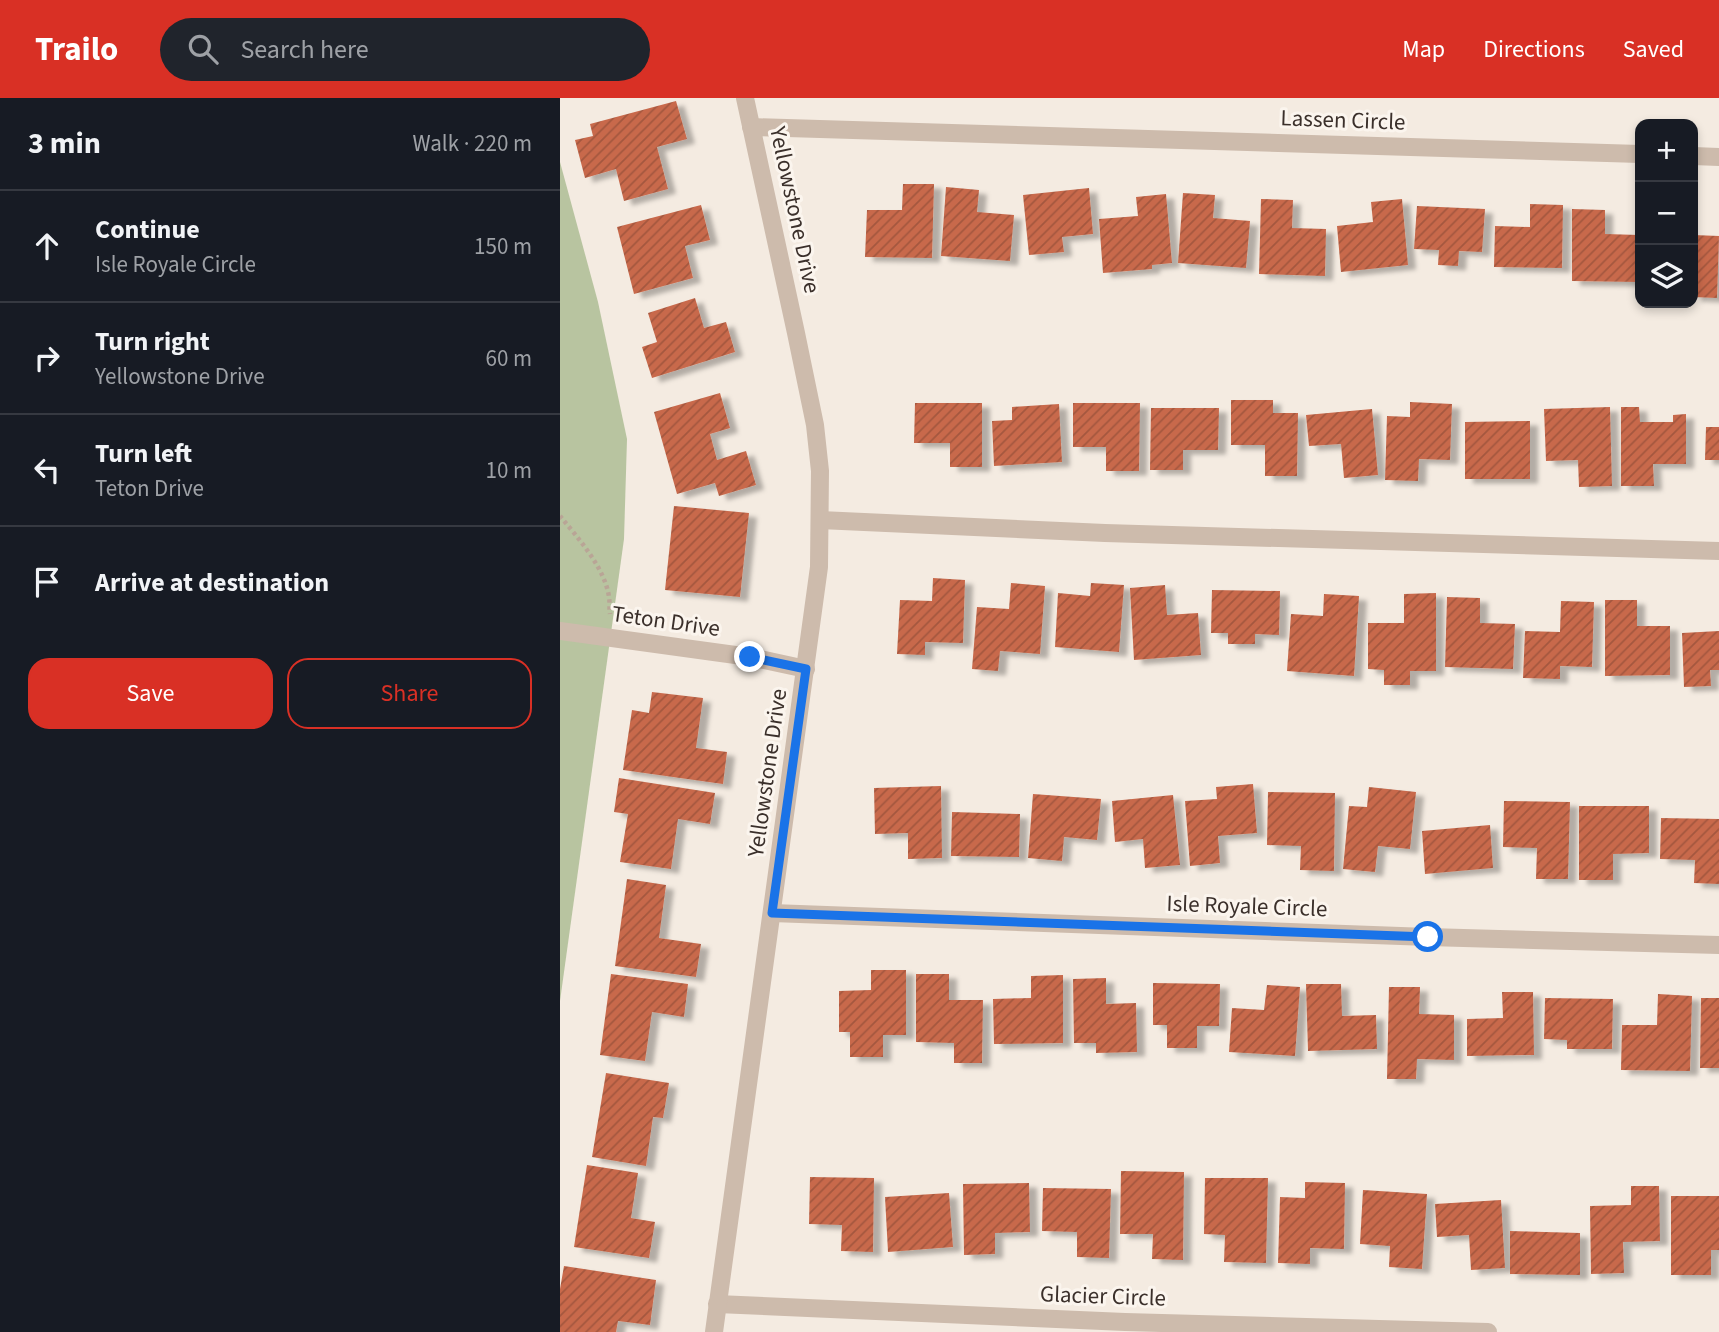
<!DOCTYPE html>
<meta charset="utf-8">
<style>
:root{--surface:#171b24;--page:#20242c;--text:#f1f3f6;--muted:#9ea1a6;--line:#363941;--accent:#d93025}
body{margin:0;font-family:"Source Sans 3",sans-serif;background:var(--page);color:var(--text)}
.controls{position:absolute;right:21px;top:21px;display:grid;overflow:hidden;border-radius:14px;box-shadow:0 4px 10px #0003}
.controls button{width:63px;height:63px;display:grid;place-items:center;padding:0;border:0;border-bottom:2px solid var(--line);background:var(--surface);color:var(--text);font:35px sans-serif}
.stop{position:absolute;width:21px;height:21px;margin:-16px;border:5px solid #1a73e8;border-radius:50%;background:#fff}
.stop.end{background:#1a73e8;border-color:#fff;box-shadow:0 2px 7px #0008}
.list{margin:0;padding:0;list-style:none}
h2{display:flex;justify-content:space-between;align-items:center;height:91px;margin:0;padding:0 28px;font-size:30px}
h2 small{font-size:23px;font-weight:400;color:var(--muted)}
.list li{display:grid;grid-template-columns:46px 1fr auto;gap:21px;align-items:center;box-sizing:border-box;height:112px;padding:0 28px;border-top:2px solid var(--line)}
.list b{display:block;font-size:26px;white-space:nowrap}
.list p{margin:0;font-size:23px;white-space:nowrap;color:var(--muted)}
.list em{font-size:23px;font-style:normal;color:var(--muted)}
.actions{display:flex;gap:14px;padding:21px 28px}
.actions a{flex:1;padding:16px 0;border:2px solid var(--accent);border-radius:21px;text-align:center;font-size:24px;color:var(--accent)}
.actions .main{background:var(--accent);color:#fff}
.icon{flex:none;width:38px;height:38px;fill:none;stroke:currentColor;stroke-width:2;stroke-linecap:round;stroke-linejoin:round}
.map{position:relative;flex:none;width:1159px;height:1234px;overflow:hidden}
header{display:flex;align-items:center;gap:42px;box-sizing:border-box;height:98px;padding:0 35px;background:var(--accent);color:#fff}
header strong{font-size:33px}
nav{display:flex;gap:38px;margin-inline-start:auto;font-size:24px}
.search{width:490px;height:63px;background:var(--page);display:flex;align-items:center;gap:18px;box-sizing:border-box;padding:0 24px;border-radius:38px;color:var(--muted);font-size:26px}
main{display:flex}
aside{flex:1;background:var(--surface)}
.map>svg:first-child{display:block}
.grass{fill:#b8c4a0}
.building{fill:url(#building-hatch);filter:url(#shadow)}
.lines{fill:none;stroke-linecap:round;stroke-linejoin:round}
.path{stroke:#b9a596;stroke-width:4.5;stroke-dasharray:3.5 3.5;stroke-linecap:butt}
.minor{stroke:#cdbbac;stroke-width:18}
.route{stroke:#1a73e8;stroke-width:9}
.labels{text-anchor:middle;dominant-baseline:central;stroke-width:6;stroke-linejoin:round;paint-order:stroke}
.street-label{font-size:23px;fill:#3b302b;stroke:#fbf5ee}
</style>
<header>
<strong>Trailo</strong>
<div class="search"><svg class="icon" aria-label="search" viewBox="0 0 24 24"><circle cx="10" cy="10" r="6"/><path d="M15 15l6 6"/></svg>Search here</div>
<nav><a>Map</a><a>Directions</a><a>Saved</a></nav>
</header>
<main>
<aside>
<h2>3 min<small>Walk · 220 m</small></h2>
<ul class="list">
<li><svg class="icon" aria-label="ahead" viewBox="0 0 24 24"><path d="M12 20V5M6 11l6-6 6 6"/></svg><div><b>Continue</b><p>Isle Royale Circle</p></div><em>150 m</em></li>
<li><svg class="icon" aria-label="right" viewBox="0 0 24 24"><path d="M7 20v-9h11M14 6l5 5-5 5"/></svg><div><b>Turn right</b><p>Yellowstone Drive</p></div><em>60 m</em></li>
<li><svg class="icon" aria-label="left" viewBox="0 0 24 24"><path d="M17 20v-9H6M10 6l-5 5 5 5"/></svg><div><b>Turn left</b><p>Teton Drive</p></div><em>10 m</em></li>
<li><svg class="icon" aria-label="arrive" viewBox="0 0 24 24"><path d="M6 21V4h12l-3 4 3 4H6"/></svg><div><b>Arrive at destination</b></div></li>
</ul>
<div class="actions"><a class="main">Save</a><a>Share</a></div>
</aside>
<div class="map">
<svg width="1159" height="1234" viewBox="0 0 1159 1234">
<defs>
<pattern id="building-hatch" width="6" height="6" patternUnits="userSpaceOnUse" patternTransform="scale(1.75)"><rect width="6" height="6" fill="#c8694b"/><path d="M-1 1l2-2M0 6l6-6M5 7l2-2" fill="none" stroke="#a4573f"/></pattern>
<filter id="shadow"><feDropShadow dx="8" dy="4.5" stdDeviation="2" flood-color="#0004"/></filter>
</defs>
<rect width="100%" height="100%" fill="#f4ebe1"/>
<path class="grass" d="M0,64L38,204L67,341L64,441L0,903Z"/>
<g class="building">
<path d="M116,3L127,41L97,49L108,91L64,103L56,71L25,80L15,42L33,38L30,26Z"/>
<path d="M343,86H374L372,160L305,159L307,112H342Z"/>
<path d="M386,89L419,92L417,114L454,117L450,163L381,158Z"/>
<path d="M529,90L533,136L502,139L504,154L469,157L463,97Z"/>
<path d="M623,95L655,97L653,120L690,123L686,170L618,165Z"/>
<path d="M606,96L612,165L592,167V171L543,175L539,121L578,118L576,99Z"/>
<path d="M701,101L733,102L732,130L766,131L765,178L699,176Z"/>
<path d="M842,101L848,167L781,174L777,128L813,124L811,104Z"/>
<path d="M970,106L1003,107L1002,170L934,169L935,128L970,129Z"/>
<path d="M141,107L150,142L125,148L133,180L74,196L57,129Z"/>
<path d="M857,108L925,111L922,154L899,153L898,168L878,167L879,152L854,151Z"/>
<path d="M1012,111L1045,112V136L1079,137V184L1012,183Z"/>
<path d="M1133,137L1159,138L1157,200L1133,199Z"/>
<path d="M135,200L144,230L166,224L175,254L92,280L82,249L97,244L88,215Z"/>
<path d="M160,295L170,330L150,336L157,362L186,353L196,387L159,398L155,385L117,396L94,314Z"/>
<path d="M671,302H713V315H738L737,378H705V347H671Z"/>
<path d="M850,304L892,306L890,362L859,361L858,383L825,382L827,318L850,319Z"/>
<path d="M355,305H422V369H390V345H354Z"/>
<path d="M513,305H580L579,373H546V349H513Z"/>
<path d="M499,306L502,364L434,368L432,323L452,322V309Z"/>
<path d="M1050,309L1052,388L1019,389L1018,362L986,363L984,311Z"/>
<path d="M1061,309H1079L1080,324H1113V317L1126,316V366H1093L1094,388H1061Z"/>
<path d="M591,310H659L658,352H623V372H590Z"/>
<path d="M812,311L818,377L784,380L781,346L749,348L746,317Z"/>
<path d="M970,323V381H905V324Z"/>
<path d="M1146,329H1159V362H1145Z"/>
<path d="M114,408L189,415L180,499L105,492Z"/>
<path d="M373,480L405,482L403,545L365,544V557L337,556L340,502L372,503Z"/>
<path d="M451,485L485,488L480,556L440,553L438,573L412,571L417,509L449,511Z"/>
<path d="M531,485L564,487L559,554L495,549L498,495L530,498Z"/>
<path d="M605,487L607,517L638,515L641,557L574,562L570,490Z"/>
<path d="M652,492L720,493L719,537L695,536V546H668V535H651Z"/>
<path d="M876,495V573H850V587H824V572L808,571V525H844V496Z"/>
<path d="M764,496L799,498L794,578L727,573L731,516L763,518Z"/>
<path d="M887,499L920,500V525L955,526L953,571L885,569Z"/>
<path d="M1045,502H1077V528H1110V577L1045,578Z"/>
<path d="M1001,503L1034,504L1032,569L1000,568V581L963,580L965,533L1000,534Z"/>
<path d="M1159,533V572H1150L1151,588L1124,589L1122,535Z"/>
<path d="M92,594L143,600L136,650L167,654L163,686L63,672L72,612L89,615Z"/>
<path d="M59,680L155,695L150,726L118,721L111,771L60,764L68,716L54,714Z"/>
<path d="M693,686L697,735L658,738L660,765L630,768L625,703L657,701L656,689Z"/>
<path d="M381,688L382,760L348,761V735L315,736L314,690Z"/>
<path d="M809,689L856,694L850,751L818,748L815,774L783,771L789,708L807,709Z"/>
<path d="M708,694L775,695L774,773L740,772L741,748L707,747Z"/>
<path d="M473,696L541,701L537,742L504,739L502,763L468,760Z"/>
<path d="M613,697L620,767L585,770L583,741L555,744L552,703Z"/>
<path d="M944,703L1010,704L1008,781H976L977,750L943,749Z"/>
<path d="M1019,708H1089V755L1053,756V782H1019Z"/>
<path d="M392,714L460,716L459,759L391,758Z"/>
<path d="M1101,720L1159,721V786L1134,785L1135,762L1100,761Z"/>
<path d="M930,727L933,770L865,776L862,733Z"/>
<path d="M67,781L106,787L99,840L141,846L136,879L55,868Z"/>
<path d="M311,872H346V937H323V959H290V934H279V893L311,892Z"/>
<path d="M51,876L128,886L124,919L92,914L85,963L40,957Z"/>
<path d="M356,876H389V902H423L422,965H394V945L356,944Z"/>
<path d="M503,877V945L434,946L433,901L471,900V878Z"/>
<path d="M546,880V906L576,905L577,954L536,955V945H514L513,881Z"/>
<path d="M593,885L660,886L659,928H637V950H607V927H593Z"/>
<path d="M746,886H781L782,918L816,917L817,951L748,953Z"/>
<path d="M707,887L740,889L735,958L669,954L672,910L704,912Z"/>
<path d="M829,889H860L859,916L894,917V962L857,961L856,981H827Z"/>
<path d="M942,894H973L974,957L907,958V921L943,920Z"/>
<path d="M1098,896L1132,898L1130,973L1061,972L1062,927H1097Z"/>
<path d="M985,900L1053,901L1052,951H1007V942L984,941Z"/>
<path d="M1141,900H1159V970H1140Z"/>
<path d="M46,975L109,985L103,1020L93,1019L86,1068L32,1059Z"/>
<path d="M27,1067L78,1075L71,1120L95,1124L89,1160L14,1149Z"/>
<path d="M561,1073L624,1074L623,1162L592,1161L593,1136H560Z"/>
<path d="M250,1079L314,1080L313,1154L281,1153L282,1127L249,1126Z"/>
<path d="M645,1080H708L706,1165L664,1164L665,1137L644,1136Z"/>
<path d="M745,1084L785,1085L784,1151L750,1150V1166L718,1165L720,1099L745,1100Z"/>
<path d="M469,1085L470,1134L435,1135V1156L404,1157L403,1086Z"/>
<path d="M1071,1088H1099L1100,1143L1063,1144L1064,1175L1031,1176L1030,1108L1071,1107Z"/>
<path d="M483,1090L551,1091L549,1160L517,1159V1134L482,1133Z"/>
<path d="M803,1092L867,1096L862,1171L829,1169L830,1148L800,1146Z"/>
<path d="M389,1095L393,1149L328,1154L325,1099Z"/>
<path d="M1111,1098H1159V1152H1151V1177H1111Z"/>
<path d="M941,1102L945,1170L911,1172L909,1137L877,1139L875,1106Z"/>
<path d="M950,1133L1020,1135V1177L950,1176Z"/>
<path d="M4,1168L96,1182L90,1227L58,1223L56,1234H0V1191Z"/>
</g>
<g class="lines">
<path class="path" d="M0,418C18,440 45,470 49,499C50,505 49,510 50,516"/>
<g class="minor">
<path d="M191,29L1080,56"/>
<path d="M1133,58L1159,59"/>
<path d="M260,422L545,435L1159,453"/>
<path d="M0,533L190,559L246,571"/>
<path d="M212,815L868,839L1159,847"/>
<path d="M157,1206L565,1224L928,1234"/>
<path d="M154,1234L259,469L260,373L255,327L236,235L185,0"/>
</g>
</g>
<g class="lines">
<path class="route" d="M190,559L246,571L212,815L868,839"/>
</g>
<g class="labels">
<g class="street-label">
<text transform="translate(783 22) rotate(2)">Lassen Circle</text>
<text transform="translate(235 112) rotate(78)">Yellowstone Drive</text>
<text transform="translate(106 523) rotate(8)">Teton Drive</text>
<text transform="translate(207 675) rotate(-82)">Yellowstone Drive</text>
<text transform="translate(687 808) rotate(2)">Isle Royale Circle</text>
<text transform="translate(543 1198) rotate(2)">Glacier Circle</text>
</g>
</g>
</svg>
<div class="controls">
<button>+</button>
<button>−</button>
<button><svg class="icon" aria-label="layers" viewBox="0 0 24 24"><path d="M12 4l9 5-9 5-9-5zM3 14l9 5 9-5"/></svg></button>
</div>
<div class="stop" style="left:868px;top:839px"></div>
<div class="stop end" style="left:190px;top:559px"></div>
</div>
</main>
